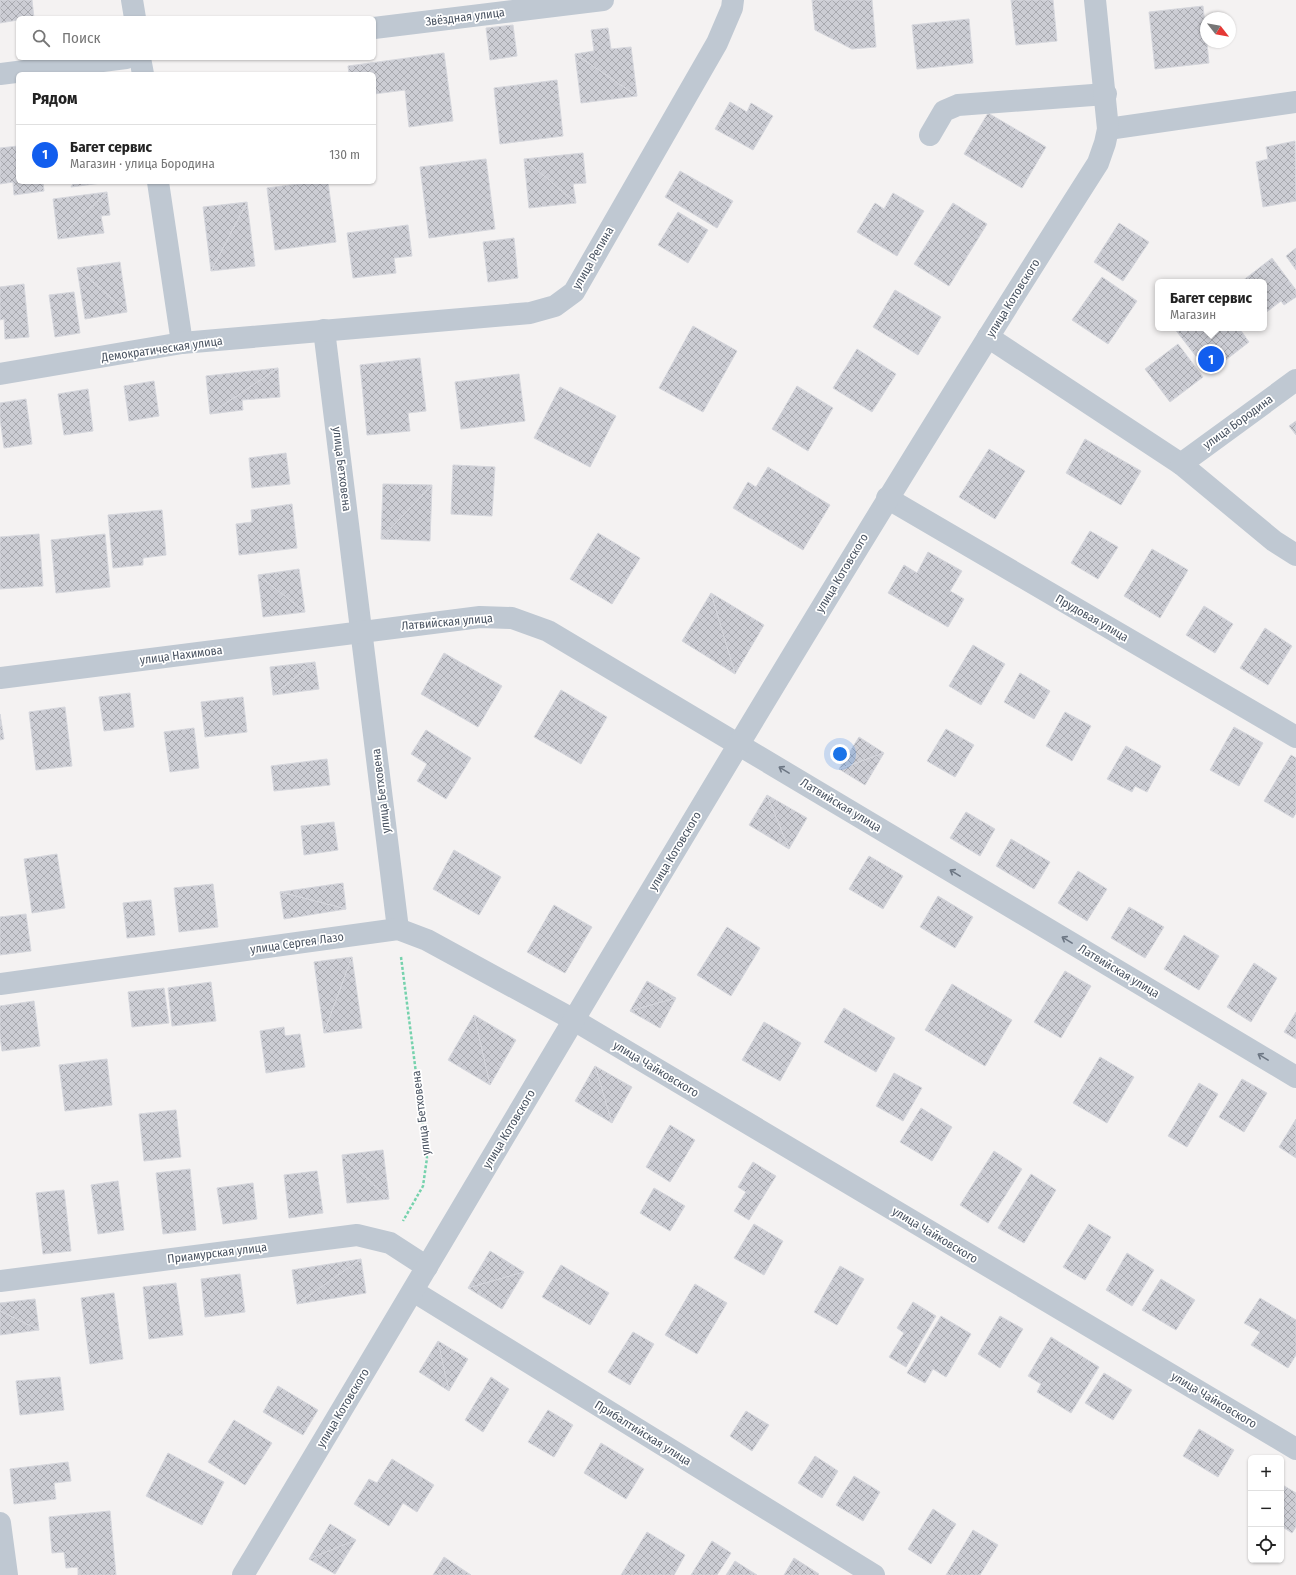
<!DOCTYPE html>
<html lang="ru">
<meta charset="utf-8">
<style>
:root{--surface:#fff;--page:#f2f2f2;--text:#222;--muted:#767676;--line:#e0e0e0;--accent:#125eee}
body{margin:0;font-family:"Fira Sans Condensed",sans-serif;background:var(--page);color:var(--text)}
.controls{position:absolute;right:12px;bottom:12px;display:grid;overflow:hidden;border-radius:6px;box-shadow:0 1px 3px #0004}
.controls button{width:36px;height:36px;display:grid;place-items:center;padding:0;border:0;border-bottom:1px solid var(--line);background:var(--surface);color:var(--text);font:20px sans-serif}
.compass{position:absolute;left:1200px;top:12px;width:36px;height:36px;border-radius:50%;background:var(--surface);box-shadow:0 1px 3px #0004;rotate:121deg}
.you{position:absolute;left:840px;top:754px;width:14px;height:14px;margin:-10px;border:3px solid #fff;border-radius:50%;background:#1a73e8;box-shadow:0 0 0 6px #1a73e833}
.badge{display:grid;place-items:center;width:26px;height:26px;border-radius:50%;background:var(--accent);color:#fff;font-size:13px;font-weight:700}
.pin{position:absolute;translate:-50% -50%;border:2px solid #fff;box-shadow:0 1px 4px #0006}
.popup{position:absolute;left:1155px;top:279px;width:112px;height:52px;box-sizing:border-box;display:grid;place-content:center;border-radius:6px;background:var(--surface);filter:drop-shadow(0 1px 3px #0005);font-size:13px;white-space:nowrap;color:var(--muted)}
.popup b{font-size:15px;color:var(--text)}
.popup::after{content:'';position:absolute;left:50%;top:100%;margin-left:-8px;border:8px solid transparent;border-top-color:var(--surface)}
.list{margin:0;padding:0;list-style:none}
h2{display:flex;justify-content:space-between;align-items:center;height:52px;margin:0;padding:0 16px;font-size:17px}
h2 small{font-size:13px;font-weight:400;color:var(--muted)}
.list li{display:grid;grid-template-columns:26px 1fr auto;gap:12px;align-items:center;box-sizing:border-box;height:60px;padding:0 16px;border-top:1px solid var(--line)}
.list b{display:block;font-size:15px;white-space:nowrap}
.list p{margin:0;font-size:13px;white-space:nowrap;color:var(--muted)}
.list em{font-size:13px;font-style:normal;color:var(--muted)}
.icon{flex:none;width:22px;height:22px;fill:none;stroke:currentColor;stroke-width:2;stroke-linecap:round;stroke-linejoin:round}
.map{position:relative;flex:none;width:1296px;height:1575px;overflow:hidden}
.search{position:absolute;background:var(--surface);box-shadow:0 1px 3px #0004;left:16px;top:16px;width:360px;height:44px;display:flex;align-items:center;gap:10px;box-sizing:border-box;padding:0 14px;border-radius:6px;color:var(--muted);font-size:15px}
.panel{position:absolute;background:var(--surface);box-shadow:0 1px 3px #0004;left:16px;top:72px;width:360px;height:112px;border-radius:6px}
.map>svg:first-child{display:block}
.building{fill:url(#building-cross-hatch);stroke:#d6d7dd}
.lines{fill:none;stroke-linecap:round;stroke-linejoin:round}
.path{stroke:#76d2ad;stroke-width:2.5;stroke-dasharray:3 2;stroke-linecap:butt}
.minor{stroke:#bfc8d2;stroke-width:22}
.oneway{stroke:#6c7683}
.labels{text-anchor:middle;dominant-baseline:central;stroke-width:3.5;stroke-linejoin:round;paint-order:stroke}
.street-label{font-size:12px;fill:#495361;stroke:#fff}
</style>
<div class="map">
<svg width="1296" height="1575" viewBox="0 0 1296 1575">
<defs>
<pattern id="building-cross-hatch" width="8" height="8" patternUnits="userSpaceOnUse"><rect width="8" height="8" fill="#cccdd4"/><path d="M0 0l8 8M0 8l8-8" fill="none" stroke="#a8a9af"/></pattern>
</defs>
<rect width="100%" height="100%" fill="#f4f2f2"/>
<g class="building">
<path d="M0,0H32L34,18H18V20L0,23Z"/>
<path d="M812,0H872L876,47L852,49L815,30Z"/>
<path d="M1011,0H1053L1057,41L1016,45Z"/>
<path d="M1203,6L1209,63L1155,69L1149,12Z"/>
<path d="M969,19L973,63L917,69L912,25Z"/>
<path d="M513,25L517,56L490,60L486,28Z"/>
<path d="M608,28L611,49L631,47L637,96L575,54L594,51L591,30Z"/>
<path d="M444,53L453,121L409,127L405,90L374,94V74H349L348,66Z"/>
<path d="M575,54L637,96L581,103Z"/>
<path d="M557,80L563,136L500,144L494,88Z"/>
<path d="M730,102L747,112L751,103L773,116L753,150L715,129Z"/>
<path d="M988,113L1046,147L1022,188L964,154Z"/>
<path d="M1295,141L1296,201L1263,207L1256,162L1268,159L1266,147Z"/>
<path d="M18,146V182H43L44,191L14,195L13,182L0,184V148Z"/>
<path d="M583,153L586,183L573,184L576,203L524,159Z"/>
<path d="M486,159L495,229L429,238L420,167Z"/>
<path d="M524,159L576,203L529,208Z"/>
<path d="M680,171L733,201L717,228L665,197Z"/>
<path d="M74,182H109L71,187Z"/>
<path d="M313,182H328L336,242L275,250L267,188Z"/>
<path d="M107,192L110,215L101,216L104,233L58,239Z"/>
<path d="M107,192L58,239L53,199Z"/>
<path d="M893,193L924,211L897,256L857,232L875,203L884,209Z"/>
<path d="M247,202L255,266L211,271Z"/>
<path d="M247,202L211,271L203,207Z"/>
<path d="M953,203L987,224L949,286L914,264Z"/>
<path d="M678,212L708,230L688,263L658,245Z"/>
<path d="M1119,223L1149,242L1123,281L1094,262Z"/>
<path d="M408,225L412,256L394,258L396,273L353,278L347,233Z"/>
<path d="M514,238L518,278L488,282L483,242Z"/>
<path d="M1296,248V270L1286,256Z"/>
<path d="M1272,258L1296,290V297L1284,305L1281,301L1264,314V282H1241Z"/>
<path d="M120,262L127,312L77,268Z"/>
<path d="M77,268L127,312L85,319Z"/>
<path d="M1102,277L1137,301L1108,344L1072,320Z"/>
<path d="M24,284L29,337L5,339L4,319L0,320V287Z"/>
<path d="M895,290L941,317L918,355L873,327Z"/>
<path d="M74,292L80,333L55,337L49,295Z"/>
<path d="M693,326L737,351L703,412L659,388Z"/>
<path d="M1174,328H1239L1249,342L1209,373Z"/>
<path d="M1178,344L1203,377L1170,402L1145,369Z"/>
<path d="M857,349L896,374L872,412L833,388Z"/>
<path d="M420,358L426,411L408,413L410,431L367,435L360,365Z"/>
<path d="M278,368L280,397L242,400L243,410L210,414Z"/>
<path d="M278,368L210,414L206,376Z"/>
<path d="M519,374L525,421L461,429L455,382Z"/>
<path d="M154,381L159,416L129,421L124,386Z"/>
<path d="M797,386L833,408L808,451L772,429Z"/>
<path d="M560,387L616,416L590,467L534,438Z"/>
<path d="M88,389L93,431L64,435L58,394Z"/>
<path d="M26,399L32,444L4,448L0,418V403Z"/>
<path d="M1296,421V435L1289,426Z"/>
<path d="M1085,439L1141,471L1121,505L1066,473Z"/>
<path d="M989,449L1025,471L995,519L959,497Z"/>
<path d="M286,453L290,484L252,488L249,458Z"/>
<path d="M453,465L495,467L492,516L451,514Z"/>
<path d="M768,467L830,505L803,550L733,508L748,482L756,487Z"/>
<path d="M383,484L432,485L381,539Z"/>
<path d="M432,485L430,541L381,539Z"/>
<path d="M292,504L297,548L239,555L236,524L252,522L251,510Z"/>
<path d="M162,510L166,555L143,558V565L113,568L108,515Z"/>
<path d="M1090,531L1118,547L1098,579L1071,563Z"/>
<path d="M598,533L640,558L612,604L570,579Z"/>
<path d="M39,534L43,586L0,589V537Z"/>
<path d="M105,534L110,587L56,593L51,540Z"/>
<path d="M1152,549L1188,570L1160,618L1124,596Z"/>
<path d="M928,552L962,571L950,591L964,599L948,627L888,593L904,565L917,573Z"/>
<path d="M299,569L305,612L258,575Z"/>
<path d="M258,575L305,612L263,617Z"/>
<path d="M711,593L764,625L735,674Z"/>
<path d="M711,593L735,674L682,641Z"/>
<path d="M1204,606L1233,624L1215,653L1186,635Z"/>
<path d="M1265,628L1292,646L1268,685L1240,668Z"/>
<path d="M973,645L1005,664L981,705L949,686Z"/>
<path d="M444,653L502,686L478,727L421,694Z"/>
<path d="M315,662L319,689L273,695Z"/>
<path d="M315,662L273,695L270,667Z"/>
<path d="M1020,673L1050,691L1034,719L1004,702Z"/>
<path d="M561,690L607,717L581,764L534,737Z"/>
<path d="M130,693L134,727L104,731L99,697Z"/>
<path d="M243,697L247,732L205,737L201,702Z"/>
<path d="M65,707L72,766L36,770L29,712Z"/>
<path d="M1065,712L1091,726L1072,761L1046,746Z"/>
<path d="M0,714L4,739L0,740Z"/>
<path d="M1234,727L1263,743L1239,786L1210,770Z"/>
<path d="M194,728L199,768L170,772L164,732Z"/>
<path d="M946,729L974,745L955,777L927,761Z"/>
<path d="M426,730L471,758L446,799L417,781L427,764L411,754Z"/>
<path d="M859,737L884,753L839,769Z"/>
<path d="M1126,746L1161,766L1147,792L1135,786L1132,792L1107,779Z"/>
<path d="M884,753L865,785L839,769Z"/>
<path d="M1291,755L1296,758V813L1293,818L1264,801Z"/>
<path d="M327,759L330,785L274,791L271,766Z"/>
<path d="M767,795L807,818L789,849Z"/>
<path d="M767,795L789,849L749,825Z"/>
<path d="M966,812L995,829L980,856L950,838Z"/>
<path d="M334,822L338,850L304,855L301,826Z"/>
<path d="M1011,839L1050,862L1034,889L996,866Z"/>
<path d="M454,850L501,877L479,915L433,889Z"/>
<path d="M57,854L65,908L32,913L24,859Z"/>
<path d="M869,856L903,876L883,909L849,889Z"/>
<path d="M1078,871L1107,889L1087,921L1058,903Z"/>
<path d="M343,883L346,909L280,892Z"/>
<path d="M213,884L218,927L179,932L174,888Z"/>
<path d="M280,892L346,909L284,919Z"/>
<path d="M938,896L973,917L955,948L920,927Z"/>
<path d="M151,900L155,935L127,938L123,903Z"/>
<path d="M554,905L592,927L565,973L527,952Z"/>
<path d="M1129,907L1164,927L1145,958L1111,938Z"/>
<path d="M26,914L31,951L0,955V917Z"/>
<path d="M727,927L760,948L731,996L697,975Z"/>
<path d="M1184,935L1219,956L1199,990L1164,969Z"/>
<path d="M352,957L324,1033L314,962Z"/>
<path d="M352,957L362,1028L324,1033Z"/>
<path d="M1254,963L1277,978L1251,1022L1227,1007Z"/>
<path d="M1065,971L1091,986L1061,1038L1034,1022Z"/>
<path d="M647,981L676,998L630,1011Z"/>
<path d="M211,982L216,1021L172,1026L168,988Z"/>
<path d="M952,984L1012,1020L985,1066L925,1030Z"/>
<path d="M164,988L169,1023L132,1027L128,992Z"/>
<path d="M676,998L660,1028L630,1011Z"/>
<path d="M34,1001L40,1046L2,1051L0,1036V1006Z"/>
<path d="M844,1008L895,1038L876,1072L824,1042Z"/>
<path d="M1296,1012V1039L1284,1032Z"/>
<path d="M474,1015L516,1040L490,1085Z"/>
<path d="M474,1015L490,1085L448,1060Z"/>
<path d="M764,1022L801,1043L780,1081L742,1060Z"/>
<path d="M284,1027L285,1036L300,1034L305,1067L266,1073L260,1031Z"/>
<path d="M1100,1057L1134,1077L1107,1123L1073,1103Z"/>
<path d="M107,1059L112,1105L65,1111L59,1065Z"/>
<path d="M595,1066L632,1087L612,1123Z"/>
<path d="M595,1066L612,1123L575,1101Z"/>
<path d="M894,1073L922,1088L903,1121L876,1106Z"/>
<path d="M1242,1079L1267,1093L1244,1132L1219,1117Z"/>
<path d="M1199,1083L1218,1094L1187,1147L1168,1136Z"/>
<path d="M921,1108L952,1127L932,1161L900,1142Z"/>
<path d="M176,1110L181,1157L144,1161L139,1114Z"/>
<path d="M1296,1119V1158L1279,1147Z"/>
<path d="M670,1125L695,1140L670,1182L646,1167Z"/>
<path d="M383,1150L389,1199L342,1155Z"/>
<path d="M994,1151L1022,1169L988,1223L960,1205Z"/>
<path d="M342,1155L389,1199L347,1203Z"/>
<path d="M753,1162L776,1176L749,1220L734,1211L746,1192L738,1187Z"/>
<path d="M190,1169L196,1230L163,1234L156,1173Z"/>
<path d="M317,1171L323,1213L289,1218L284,1175Z"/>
<path d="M1031,1174L1056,1190L1024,1243L998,1228Z"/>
<path d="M118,1181L124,1230L98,1234L91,1185Z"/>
<path d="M253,1183L257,1219L223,1224L217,1188Z"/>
<path d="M654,1188L685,1206L670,1231L640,1213Z"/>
<path d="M64,1190L71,1251L43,1254L36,1193Z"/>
<path d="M754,1224L783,1241L764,1275L734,1258Z"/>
<path d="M1089,1224L1111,1237L1085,1280L1063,1267Z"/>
<path d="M490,1251L524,1272L468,1288Z"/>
<path d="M1127,1253L1154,1270L1132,1306L1106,1290Z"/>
<path d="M361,1259L297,1304L292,1270Z"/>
<path d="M361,1259L366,1293L297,1304Z"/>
<path d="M561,1265L609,1293L590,1325L542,1297Z"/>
<path d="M840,1266L864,1279L837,1325L814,1312Z"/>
<path d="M524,1272L502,1309L468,1288Z"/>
<path d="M240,1274L245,1312L205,1317L201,1279Z"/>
<path d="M1161,1279L1195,1300L1176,1330L1142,1310Z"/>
<path d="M176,1283L183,1335L149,1339L143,1287Z"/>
<path d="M695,1284L727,1303L697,1354L665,1335Z"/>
<path d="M114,1293L123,1359L90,1364L81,1298Z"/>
<path d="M1260,1298L1296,1320V1355L1288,1368L1251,1345L1260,1332L1244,1323Z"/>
<path d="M35,1299L39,1330L0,1311V1303Z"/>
<path d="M913,1302L936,1316L906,1367L889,1357L904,1333L897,1328Z"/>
<path d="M0,1311L39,1330L0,1335Z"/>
<path d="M941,1316L971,1334L946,1377L933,1369L925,1383L907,1373Z"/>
<path d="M1000,1316L1023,1329L1000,1368L978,1354Z"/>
<path d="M633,1332L654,1344L630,1385L608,1372Z"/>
<path d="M1051,1337L1099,1367L1071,1413L1037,1392L1041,1384L1028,1376Z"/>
<path d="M438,1341L449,1391L419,1372Z"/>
<path d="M438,1341L468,1359L449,1391Z"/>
<path d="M1104,1373L1132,1390L1113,1420L1085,1403Z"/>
<path d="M60,1377L64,1410L20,1415L16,1381Z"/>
<path d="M491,1377L509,1389L483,1432L465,1420Z"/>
<path d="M278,1386L318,1410L303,1435L263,1412Z"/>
<path d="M548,1410L573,1425L554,1457L528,1442Z"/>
<path d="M746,1411L769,1425L752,1451L730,1436Z"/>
<path d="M234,1420L272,1443L245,1485L208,1462Z"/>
<path d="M1199,1429L1234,1450L1218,1477L1183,1456Z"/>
<path d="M601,1443L644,1469L626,1499L584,1473Z"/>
<path d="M168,1453L224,1482L202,1525L146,1496Z"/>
<path d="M815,1456L838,1471L822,1498L798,1483Z"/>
<path d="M392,1459L434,1485L417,1512L403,1503L389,1526L354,1504L369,1479L377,1483Z"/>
<path d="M68,1462L71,1481L54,1483L56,1499L14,1504L10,1469Z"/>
<path d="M854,1476L880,1492L863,1521L836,1505Z"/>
<path d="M1281,1484L1296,1493V1527L1292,1533L1281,1526Z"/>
<path d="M933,1509L956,1524L931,1564L908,1549Z"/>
<path d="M110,1511L116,1575H78V1567L66,1568L64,1552L52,1553L49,1517Z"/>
<path d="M330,1524L356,1540L309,1559Z"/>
<path d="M973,1530L998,1545L980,1575H946Z"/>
<path d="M647,1532L685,1555L674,1575H621Z"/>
<path d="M356,1540L335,1574L309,1559Z"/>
<path d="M712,1541L731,1553L717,1575H691Z"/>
<path d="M444,1557L471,1575H433Z"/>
<path d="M794,1558L819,1574L818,1575H784Z"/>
<path d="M735,1561L757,1575H726Z"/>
</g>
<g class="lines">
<path class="path" d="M401,957L427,1158L423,1186L403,1221"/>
<g class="minor">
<path d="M132,0L135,18"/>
<path d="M374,28L603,0"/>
<path d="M140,58L143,74"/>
<path d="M0,74L126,58"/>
<path d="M1108,129L1296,102"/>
<path d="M930,135L944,111L958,105L1106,94"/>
<path d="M158,182L182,343"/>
<path d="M324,330L398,929"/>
<path d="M988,337L1181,464L1274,541L1296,555"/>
<path d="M0,374L182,343L530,313L555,306L574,292L717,43L732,8L733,0"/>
<path d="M1181,464L1296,380"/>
<path d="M887,498L1296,737"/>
<path d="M0,678L480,617L512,618L548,631L1296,1077"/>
<path d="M0,984L398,929L427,940L574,1020L1296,1449"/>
<path d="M0,1281L357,1235L390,1243L427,1267"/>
<path d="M413,1291L874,1575"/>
<path d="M0,1523L7,1575"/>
<path d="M243,1575C526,1103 802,627 1098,163L1105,143L1108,129L1095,0"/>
</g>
</g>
<defs><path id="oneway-shaft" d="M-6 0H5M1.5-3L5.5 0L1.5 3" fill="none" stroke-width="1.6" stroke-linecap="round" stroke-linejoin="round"/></defs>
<g class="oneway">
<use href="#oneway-shaft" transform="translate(784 770) rotate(-149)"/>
<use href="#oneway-shaft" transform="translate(955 873) rotate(-149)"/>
<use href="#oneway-shaft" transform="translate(1067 940) rotate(-149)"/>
<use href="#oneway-shaft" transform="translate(1263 1057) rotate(-149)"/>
</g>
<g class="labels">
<g class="street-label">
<text transform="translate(465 17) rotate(-7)">Звёздная улица</text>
<text transform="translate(593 258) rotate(-60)">улица Репина</text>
<text transform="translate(1013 298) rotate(-58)">улица Котовского</text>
<text transform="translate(162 349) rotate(-8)">Демократическая улица</text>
<text transform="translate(1238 422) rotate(-36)">улица Бородина</text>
<text transform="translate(342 469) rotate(83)">улица Бетховена</text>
<text transform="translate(842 573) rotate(-59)">улица Котовского</text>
<text transform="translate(1092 618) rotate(30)">Прудовая улица</text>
<text transform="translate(447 622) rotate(-5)">Латвийская улица</text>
<text transform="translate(181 655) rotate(-7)">улица Нахимова</text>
<text transform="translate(381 791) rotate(-97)">улица Бетховена</text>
<text transform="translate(841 805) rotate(31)">Латвийская улица</text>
<text transform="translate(675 851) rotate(-59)">улица Котовского</text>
<text transform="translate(297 943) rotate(-8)">улица Сергея Лазо</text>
<text transform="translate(1119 971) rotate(31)">Латвийская улица</text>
<text transform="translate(656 1069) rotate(31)">улица Чайковского</text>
<text transform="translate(421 1113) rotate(-97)">улица Бетховена</text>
<text transform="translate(509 1129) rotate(-59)">улица Котовского</text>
<text transform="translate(935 1235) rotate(31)">улица Чайковского</text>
<text transform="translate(217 1253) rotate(-7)">Приамурская улица</text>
<text transform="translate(1214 1400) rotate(31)">улица Чайковского</text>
<text transform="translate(343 1408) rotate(-59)">улица Котовского</text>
<text transform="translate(643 1433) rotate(32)">Прибалтийская улица</text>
</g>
</g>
</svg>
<div class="controls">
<button>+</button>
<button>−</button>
<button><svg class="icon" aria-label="locate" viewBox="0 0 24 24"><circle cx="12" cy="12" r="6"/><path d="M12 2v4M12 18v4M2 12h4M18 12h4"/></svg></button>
</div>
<svg class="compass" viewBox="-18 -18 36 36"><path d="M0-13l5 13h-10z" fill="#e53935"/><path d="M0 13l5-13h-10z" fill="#767676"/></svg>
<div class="you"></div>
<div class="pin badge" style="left:1211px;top:359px">1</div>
<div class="popup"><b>Багет сервис</b>Магазин</div>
<div class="search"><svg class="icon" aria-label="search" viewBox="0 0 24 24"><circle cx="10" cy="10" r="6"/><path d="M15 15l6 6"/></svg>Поиск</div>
<section class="panel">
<h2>Рядом<small></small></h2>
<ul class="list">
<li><span class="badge">1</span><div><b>Багет сервис</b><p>Магазин · улица Бородина</p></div><em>130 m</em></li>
</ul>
</section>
</div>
